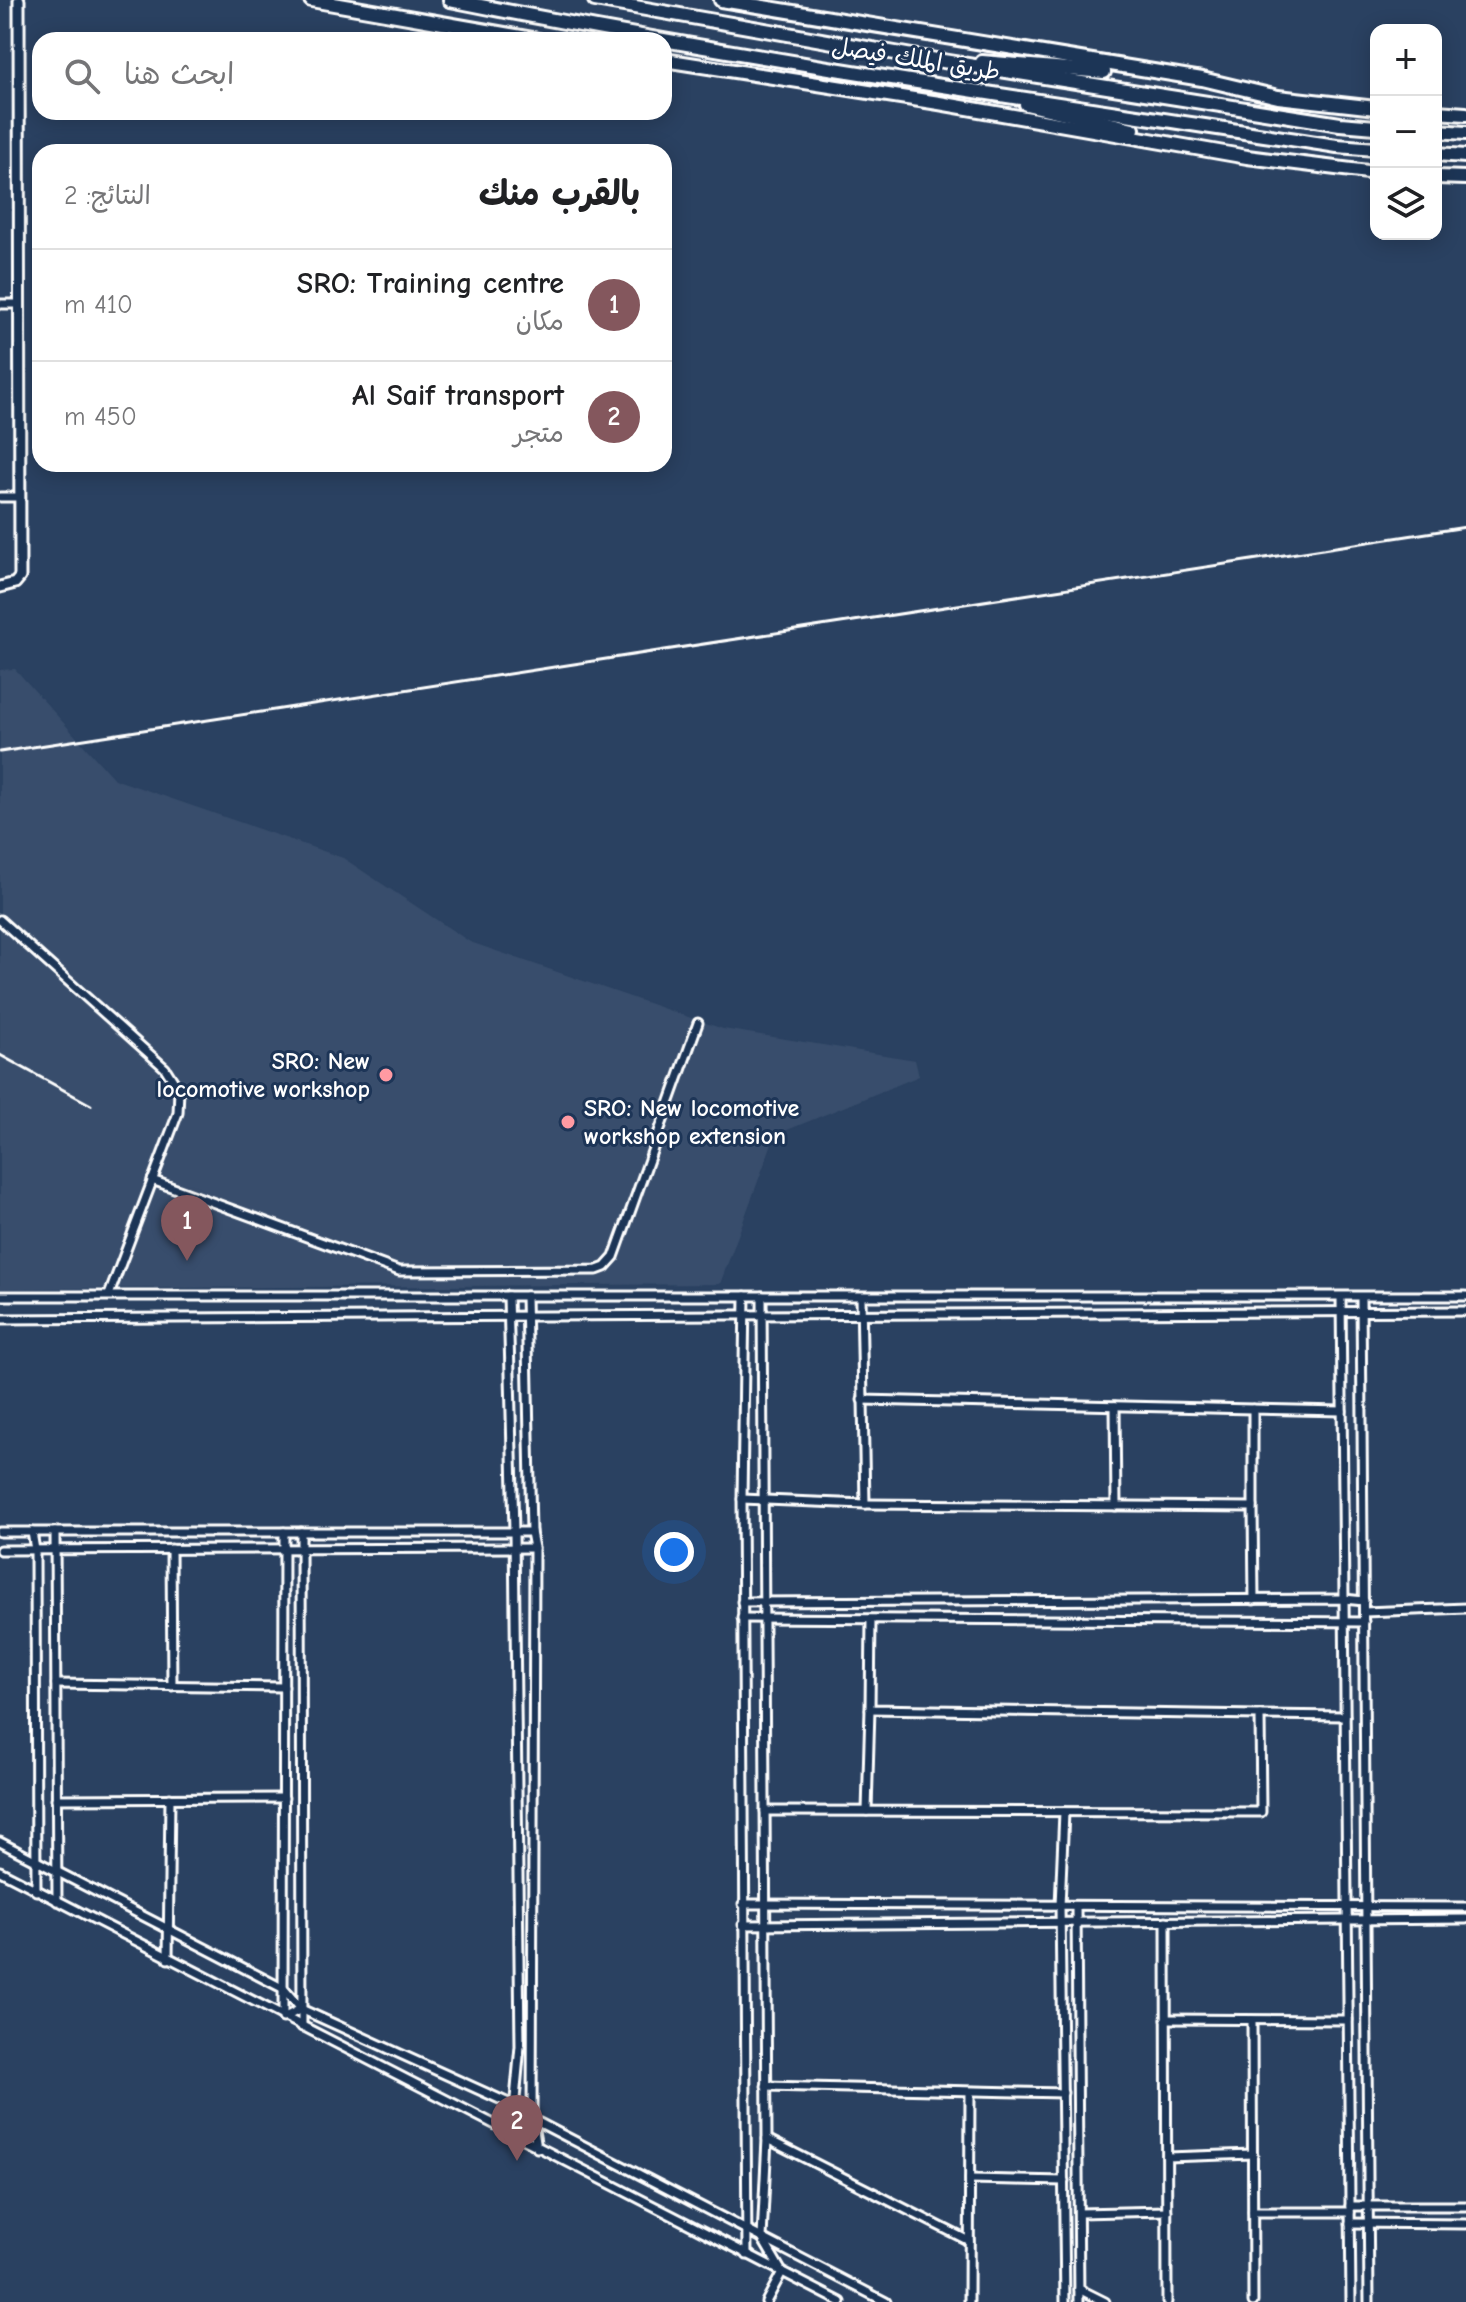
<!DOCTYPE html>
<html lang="ar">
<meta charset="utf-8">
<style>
:root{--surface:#fff;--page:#f6f6f6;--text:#202124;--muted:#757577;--line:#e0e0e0;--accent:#84575d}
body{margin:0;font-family:"Comic Neue","Playpen Sans Arabic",sans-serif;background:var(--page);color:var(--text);direction:rtl}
.controls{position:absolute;right:24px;top:24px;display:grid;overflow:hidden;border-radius:16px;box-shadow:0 4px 20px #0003}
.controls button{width:72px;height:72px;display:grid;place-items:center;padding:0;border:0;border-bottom:2px solid var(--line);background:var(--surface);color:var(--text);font:40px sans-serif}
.you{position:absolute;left:674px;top:1552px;width:28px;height:28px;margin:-20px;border:6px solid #fff;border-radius:50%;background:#1a73e8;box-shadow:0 0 0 12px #1a73e833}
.badge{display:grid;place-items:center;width:52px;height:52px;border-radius:50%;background:var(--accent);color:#fff;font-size:26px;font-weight:700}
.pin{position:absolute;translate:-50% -66px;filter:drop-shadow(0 2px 4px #0008)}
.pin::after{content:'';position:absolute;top:42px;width:28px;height:24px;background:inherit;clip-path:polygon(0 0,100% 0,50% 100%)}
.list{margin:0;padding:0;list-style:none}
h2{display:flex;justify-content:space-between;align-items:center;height:104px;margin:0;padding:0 32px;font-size:34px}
h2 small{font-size:26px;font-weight:400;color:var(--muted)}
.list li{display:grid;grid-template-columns:52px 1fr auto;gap:24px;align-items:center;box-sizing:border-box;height:112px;padding:0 32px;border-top:2px solid var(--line)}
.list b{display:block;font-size:30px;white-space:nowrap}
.list p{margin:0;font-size:26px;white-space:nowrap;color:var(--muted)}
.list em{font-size:26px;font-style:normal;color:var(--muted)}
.icon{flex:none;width:44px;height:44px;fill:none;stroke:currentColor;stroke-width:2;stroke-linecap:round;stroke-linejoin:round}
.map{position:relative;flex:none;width:1466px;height:2302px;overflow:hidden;direction:ltr}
.search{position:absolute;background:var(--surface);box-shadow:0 4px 20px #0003;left:32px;top:32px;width:640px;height:88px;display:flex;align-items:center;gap:20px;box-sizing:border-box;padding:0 28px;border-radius:24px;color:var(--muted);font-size:30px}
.panel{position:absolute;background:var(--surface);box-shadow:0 4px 20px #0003;left:32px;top:144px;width:640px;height:328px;border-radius:24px;direction:rtl}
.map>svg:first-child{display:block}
.built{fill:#394e6c}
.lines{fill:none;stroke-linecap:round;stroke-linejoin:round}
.minor-casing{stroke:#fff;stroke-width:13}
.tertiary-casing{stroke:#fff;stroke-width:15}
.primary-casing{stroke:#fff;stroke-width:18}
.trunk-casing{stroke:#fff;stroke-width:18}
.minor{stroke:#1d3557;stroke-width:7}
.tertiary{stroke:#1d3557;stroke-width:9}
.primary{stroke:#1d3557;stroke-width:12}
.trunk{stroke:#1d3557;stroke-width:12}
.rail{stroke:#fff;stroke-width:3}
.poi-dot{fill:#ff9aa2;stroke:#1d3557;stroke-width:3}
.labels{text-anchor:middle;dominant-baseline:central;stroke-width:6;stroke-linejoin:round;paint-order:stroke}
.street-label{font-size:24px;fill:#fff;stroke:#1d3557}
.poi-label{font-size:24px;font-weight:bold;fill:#fff;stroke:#1d3557;text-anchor:end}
</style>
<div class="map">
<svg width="1466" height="2302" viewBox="0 0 1466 2302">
<rect width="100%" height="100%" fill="#2a4161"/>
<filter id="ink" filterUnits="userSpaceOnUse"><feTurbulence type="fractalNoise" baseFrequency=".0125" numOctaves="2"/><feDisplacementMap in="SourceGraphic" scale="16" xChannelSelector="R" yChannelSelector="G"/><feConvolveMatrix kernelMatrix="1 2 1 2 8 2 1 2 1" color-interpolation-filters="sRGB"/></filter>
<g filter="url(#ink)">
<path class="built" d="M15,669L114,779L343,858L470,942L723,1029L915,1060L919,1076L775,1135L720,1284L0,1289V670Z"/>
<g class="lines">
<g class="minor-casing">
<g id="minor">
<path d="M0,304H20"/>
<path d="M0,497H20"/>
<path d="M0,920L165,1068L179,1090L178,1113L109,1295"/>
<path d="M152,1180L399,1271L597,1270L605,1267L614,1257L698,1023"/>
<path d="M0,1296H1466"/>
<path d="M508,1296L514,1532L520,2046L514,2110L515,2137"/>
<path d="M526,1296L531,1532L534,1548L532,2119L537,2148"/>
<path d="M745,1296L742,1499L747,2255"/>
<path d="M762,1296L767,2139L762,2238L782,2272L766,2302"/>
<path d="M1341,1297L1351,2302"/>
<path d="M1361,1297L1369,2302"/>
<path d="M0,1319L1466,1311"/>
<path d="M862,1400L1253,1409"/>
<path d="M1115,1406L1116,1506"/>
<path d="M742,1499L865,1504L861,1297"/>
<path d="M865,1504L1253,1507L1254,1600"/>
<path d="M1253,1507V1409L1342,1411"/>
<path d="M0,1532H531"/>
<path d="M32,1532L35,1550L36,1891"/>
<path d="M55,1532L57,1901"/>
<path d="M284,1532L283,2018L301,2009"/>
<path d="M301,1532L302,2027"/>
<path d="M171,1549L172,1686"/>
<path d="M0,1550L534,1548"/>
<path d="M742,1602L1344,1599L1364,1601"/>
<path d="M1364,1612L1466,1608"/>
<path d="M742,1618L1364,1622"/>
<path d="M56,1684L284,1687"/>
<path d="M1260,1715L1345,1716"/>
<path d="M56,1799L284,1798"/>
<path d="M765,1811L1261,1812L1260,1715L870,1709L871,1620"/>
<path d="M867,1811L870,1709"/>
<path d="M1064,1812L1060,1906L1065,2302"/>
<path d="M0,1842L284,1989L301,2009L515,2106L532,2119L886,2302"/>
<path d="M0,1871L841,2302"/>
<path d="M743,1904L1466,1907"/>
<path d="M1076,1906L1079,2302"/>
<path d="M1166,1921L1167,2302"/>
<path d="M743,1925L1466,1919"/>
<path d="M168,1959L170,1798"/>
<path d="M1166,2019L1348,2020"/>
<path d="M1252,2020L1253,2302"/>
<path d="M766,2086L1063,2093"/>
<path d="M767,2139L969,2241"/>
<path d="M1167,2157L1253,2154"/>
<path d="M970,2179L1064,2181"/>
<path d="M1350,2206H1466"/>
<path d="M1253,2212H1350"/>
<path d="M1079,2213L1167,2211"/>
<path d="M1350,2223L1466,2224"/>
<path d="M1079,2289L1105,2302"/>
<path d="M969,2302L970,2092"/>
</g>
</g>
<g class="tertiary-casing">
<path id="tertiary" d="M0,587L15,583L20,577L19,0"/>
</g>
<g class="primary-casing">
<g id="primary">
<path d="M311,0L539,40"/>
<path d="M721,0L1202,79L1278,97L1376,108"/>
<path d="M664,60L939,103L1247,157L1376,173"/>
<path d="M982,62L1104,72"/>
<path d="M1026,104L1133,129"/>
<path d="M1436,112L1466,114"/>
<path d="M1436,177L1466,178"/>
</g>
</g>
<g class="trunk-casing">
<g id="trunk">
<path d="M450,0C744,59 1041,101 1337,146L1376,149"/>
<path d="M595,0L918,57L1340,124L1376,127"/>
<path d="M1436,131L1466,133"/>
<path d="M1436,154L1466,156"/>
</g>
</g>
<use href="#minor" class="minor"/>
<use href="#tertiary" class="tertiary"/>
<use href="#primary" class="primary"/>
<use href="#trunk" class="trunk"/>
<g class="rail">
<path d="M0,752L1466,527"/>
<path d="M0,1055L91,1105"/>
</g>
</g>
</g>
<g class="poi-dot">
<circle cx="386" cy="1075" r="8"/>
<circle cx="568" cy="1122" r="8"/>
</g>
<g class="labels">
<g class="street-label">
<text transform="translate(916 59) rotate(9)">طريق الملك فيصل</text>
</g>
<g class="poi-label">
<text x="370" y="1061">SRO: New<tspan x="370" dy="28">locomotive workshop</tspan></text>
<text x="584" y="1108" text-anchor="start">SRO: New locomotive<tspan x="584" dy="28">workshop extension</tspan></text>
</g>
</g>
</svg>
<div class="controls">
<button>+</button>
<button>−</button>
<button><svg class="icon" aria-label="layers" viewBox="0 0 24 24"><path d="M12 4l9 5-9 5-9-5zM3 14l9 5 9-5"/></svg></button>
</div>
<div class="you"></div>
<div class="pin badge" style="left:187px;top:1261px">1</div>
<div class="pin badge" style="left:517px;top:2161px">2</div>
<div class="search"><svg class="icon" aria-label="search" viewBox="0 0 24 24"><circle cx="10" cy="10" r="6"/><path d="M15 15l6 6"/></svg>ابحث هنا</div>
<section class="panel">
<h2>بالقرب منك<small>النتائج: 2</small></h2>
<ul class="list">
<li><span class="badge">1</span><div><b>SRO: Training centre</b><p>مكان</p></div><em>410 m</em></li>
<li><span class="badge">2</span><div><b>Al Saif transport</b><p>متجر</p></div><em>450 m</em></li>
</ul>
</section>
</div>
